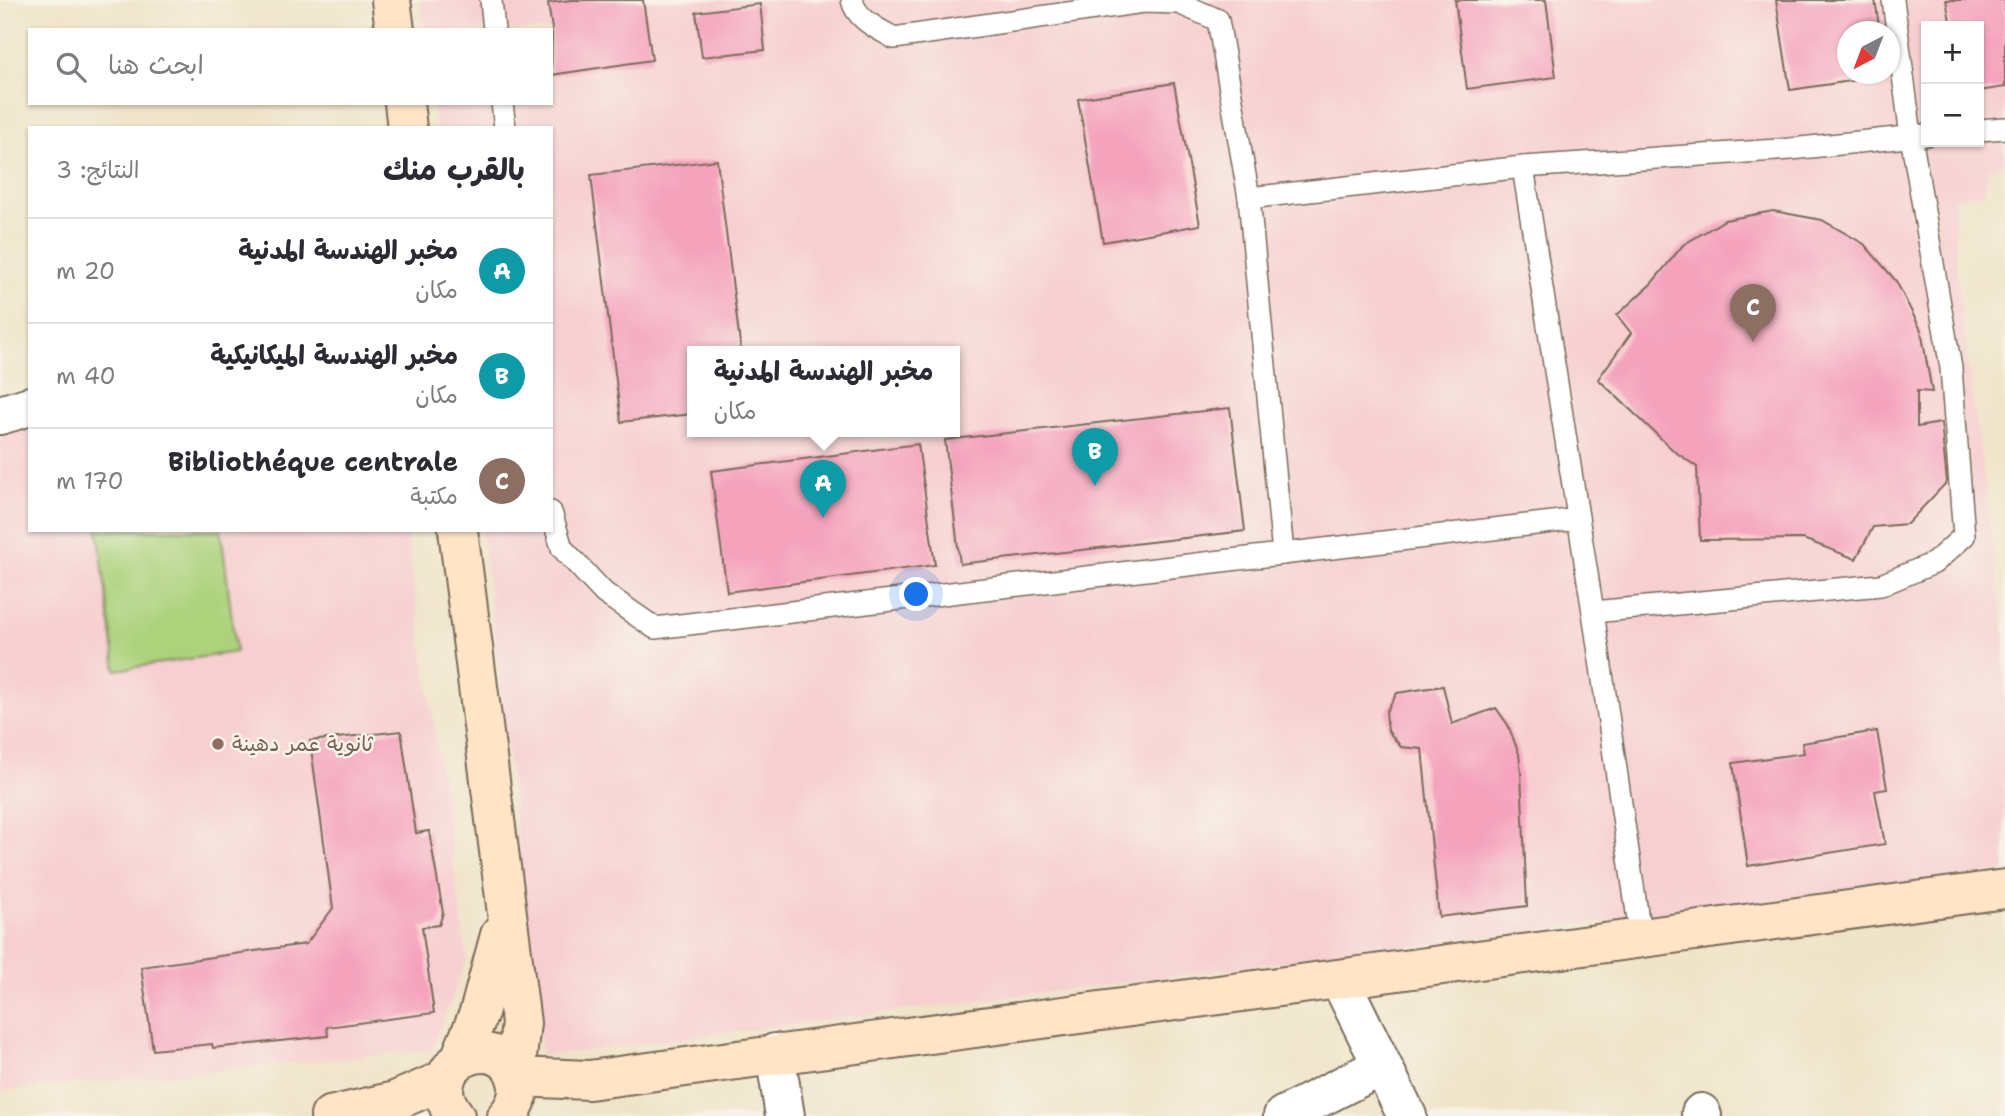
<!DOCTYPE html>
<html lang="ar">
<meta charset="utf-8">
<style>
:root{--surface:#fff;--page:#f7f7f7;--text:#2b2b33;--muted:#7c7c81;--line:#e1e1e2;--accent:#7c3aed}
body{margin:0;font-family:"Shantell Sans","Playpen Sans Arabic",sans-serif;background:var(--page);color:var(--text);direction:rtl}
.controls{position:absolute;right:21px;top:21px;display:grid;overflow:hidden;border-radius:0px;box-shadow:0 2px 5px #0004}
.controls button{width:63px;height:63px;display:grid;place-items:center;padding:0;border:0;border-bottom:2px solid var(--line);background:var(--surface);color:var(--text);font:35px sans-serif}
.compass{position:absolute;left:1837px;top:21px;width:63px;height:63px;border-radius:50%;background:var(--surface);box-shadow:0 2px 5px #0004;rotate:222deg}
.you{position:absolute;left:917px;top:595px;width:24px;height:24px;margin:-18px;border:5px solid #fff;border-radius:50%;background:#1a73e8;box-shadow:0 0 0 10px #1a73e833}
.badge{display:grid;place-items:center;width:46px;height:46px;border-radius:50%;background:var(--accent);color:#fff;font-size:23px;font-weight:700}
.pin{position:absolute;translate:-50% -58px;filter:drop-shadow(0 2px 4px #0008)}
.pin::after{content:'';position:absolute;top:37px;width:24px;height:21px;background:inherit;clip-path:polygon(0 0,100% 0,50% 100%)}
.popup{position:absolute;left:687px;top:346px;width:273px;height:91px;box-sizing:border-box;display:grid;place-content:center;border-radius:0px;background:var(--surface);filter:drop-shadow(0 2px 5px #0005);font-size:23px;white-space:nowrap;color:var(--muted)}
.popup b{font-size:26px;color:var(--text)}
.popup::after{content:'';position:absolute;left:50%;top:100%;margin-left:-14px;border:14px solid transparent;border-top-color:var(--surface)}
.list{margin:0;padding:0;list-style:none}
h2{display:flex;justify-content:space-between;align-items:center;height:91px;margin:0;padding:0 28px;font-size:30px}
h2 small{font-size:23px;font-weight:400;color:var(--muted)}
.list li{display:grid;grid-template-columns:46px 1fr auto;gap:21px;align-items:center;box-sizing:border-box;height:105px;padding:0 28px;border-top:2px solid var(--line)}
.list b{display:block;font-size:26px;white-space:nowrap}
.list p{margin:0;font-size:23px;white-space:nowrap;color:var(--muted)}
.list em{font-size:23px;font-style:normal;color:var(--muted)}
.icon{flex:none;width:38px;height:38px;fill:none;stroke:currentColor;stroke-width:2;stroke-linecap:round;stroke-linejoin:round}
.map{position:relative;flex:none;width:2005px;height:1116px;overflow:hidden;direction:ltr}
.search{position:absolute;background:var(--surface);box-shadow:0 2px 5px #0004;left:28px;top:28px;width:525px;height:77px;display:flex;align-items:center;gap:18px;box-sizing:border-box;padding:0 24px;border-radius:0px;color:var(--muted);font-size:26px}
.panel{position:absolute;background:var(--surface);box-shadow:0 2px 5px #0004;left:28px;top:126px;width:525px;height:406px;border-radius:0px;direction:rtl}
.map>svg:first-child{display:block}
.built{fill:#f7cfd1;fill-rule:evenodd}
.green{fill:#acd27c;stroke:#747e4d;stroke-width:2}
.building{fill:#f5a3bd}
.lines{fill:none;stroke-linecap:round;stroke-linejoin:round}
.lane-casing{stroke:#7a6b5a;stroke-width:24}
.street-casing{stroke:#7a6b5a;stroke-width:42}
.secondary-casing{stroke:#7a6b5a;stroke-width:42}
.lane{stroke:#fff;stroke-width:21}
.street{stroke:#fff;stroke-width:38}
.secondary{stroke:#ffe4c6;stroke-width:38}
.education-dot{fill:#8d6e63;stroke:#f7f3e8;stroke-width:2.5}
.labels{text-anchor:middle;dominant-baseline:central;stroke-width:5;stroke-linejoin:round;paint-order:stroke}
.education-label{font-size:21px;fill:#785e54;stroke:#f7f3e8;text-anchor:start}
</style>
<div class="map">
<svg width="2005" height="1116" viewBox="0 0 2005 1116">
<rect width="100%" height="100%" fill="#f7f3e8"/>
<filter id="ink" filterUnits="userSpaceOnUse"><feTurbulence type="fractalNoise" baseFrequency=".0143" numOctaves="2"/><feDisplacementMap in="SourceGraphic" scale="14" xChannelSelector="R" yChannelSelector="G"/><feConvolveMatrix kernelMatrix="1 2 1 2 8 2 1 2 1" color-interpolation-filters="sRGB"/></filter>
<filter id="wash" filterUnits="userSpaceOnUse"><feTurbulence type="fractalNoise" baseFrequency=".00686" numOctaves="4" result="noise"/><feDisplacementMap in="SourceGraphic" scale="28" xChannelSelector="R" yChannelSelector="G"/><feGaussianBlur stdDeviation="1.57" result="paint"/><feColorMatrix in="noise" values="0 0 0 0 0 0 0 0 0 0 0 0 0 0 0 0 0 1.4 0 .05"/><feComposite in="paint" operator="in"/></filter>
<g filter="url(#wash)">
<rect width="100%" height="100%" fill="#efe4c8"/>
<g class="built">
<path d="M421,0H2005V166L1987,169L1985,192L1954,199L1957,277L2005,639V871L542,1056L482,530H551V128H436L433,103H551V30H424ZM1926,26H1979V142H1926ZM1848,32H1890V74H1848ZM692,352H954V432H692Z"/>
<path d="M30,422V530H406L467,958L432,1050L0,1091V431Z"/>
</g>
<path class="green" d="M98,530H221L236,652L116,670Z"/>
<g id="blocks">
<g class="building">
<path d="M571,0H643L652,60L551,75L552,29L548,3Z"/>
<path d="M1455,0H1546L1556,77L1467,89Z"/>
<path d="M1776,0H1875L1880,32H1848V74L1891,75L1790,90Z"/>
<path d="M1946,0H2005V87L1979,91V26H1951Z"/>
<path d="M760,4L765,50L702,57L696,12Z"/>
<path d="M1174,83L1200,225L1103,242L1078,99Z"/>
<path d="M717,160L741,352H692V414L621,422L591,175Z"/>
<path d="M1773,211L1822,220L1864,244L1896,281L1921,330L1932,392L1917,391V427L1941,423L1947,482L1907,524L1873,527L1856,559L1803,539L1700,540L1697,467L1674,451L1598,379L1631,333L1617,315L1652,283L1683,245L1725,220Z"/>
<path d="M1230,408L1245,531L960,564L945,440Z"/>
<path d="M918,444L935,565L727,592L711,471Z"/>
<path d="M1443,686L1452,724L1496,708L1508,725L1519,754L1521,773L1527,906L1439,917L1422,749L1401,747L1388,731L1386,712L1397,693Z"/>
<path d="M401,731L416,833L429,831L443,913L439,925L422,927L434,1013L327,1027L328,1036L213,1048L212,1044L153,1050L141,967L306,944L333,908L310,741Z"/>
<path d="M1877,731L1887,789L1875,791L1885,844L1748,866L1733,763L1804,753L1802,743Z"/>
</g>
</g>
</g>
<g filter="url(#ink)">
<use href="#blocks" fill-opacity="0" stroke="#7a6b5a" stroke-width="2"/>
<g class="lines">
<g class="lane-casing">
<g id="lane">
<path d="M491,0L494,30"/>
<path d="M852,0C856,19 878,29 894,38L1143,2L1179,3L1218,20L1249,198L1283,554"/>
<path d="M502,103L505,128"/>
<path d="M1979,130L2005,128"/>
<path d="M1523,167L1593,612L1641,940"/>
<path d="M1249,198L1523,167L1791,149L1926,135"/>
<path d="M551,512L562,548L604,593L655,628L1578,519"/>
<path d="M1593,612L1881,585L1934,563L1964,536L1951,368L1911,136L1893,0"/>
</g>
</g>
<g class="street-casing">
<g id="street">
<path d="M0,415L30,406"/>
<path d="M1340,980L1407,1116"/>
<path d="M775,1053L785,1116"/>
<path d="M1701,1113L1702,1116"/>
<path d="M1283,1116L1380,1067"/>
</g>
</g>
<g class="secondary-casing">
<g id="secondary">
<path d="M391,0L395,30"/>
<path d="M404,103L407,128"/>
<path d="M458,530L521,1023L515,1074"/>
<path d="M460,1059L479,1013L500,935"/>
<path d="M516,1077L589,1080L2005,889"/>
<path d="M330,1116L395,1101L446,1079"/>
<path d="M455,1116C413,1062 504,1025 517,1081C520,1094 516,1106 507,1116"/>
</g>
</g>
<use href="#lane" class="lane"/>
<use href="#street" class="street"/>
<use href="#secondary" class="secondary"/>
</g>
</g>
<circle class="education-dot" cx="218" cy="744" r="7"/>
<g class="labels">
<g class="education-label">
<text x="232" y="744">ثانوية عمر دهينة</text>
</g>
</g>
</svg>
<div class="controls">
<button>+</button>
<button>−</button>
</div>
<svg class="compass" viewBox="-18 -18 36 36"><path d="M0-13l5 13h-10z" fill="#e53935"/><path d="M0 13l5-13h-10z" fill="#7c7c81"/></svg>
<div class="you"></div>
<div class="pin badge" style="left:823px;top:518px;background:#0f9aa8">A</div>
<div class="popup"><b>مخبر الهندسة المدنية</b>مكان</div>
<div class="pin badge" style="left:1095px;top:486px;background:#0f9aa8">B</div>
<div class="pin badge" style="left:1753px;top:342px;background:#8d6e63">C</div>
<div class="search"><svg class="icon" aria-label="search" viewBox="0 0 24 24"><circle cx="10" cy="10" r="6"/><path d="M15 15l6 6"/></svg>ابحث هنا</div>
<section class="panel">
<h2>بالقرب منك<small>النتائج: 3</small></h2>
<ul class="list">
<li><span class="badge" style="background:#0f9aa8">A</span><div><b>مخبر الهندسة المدنية</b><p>مكان</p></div><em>20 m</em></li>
<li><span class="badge" style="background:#0f9aa8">B</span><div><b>مخبر الهندسة الميكانيكية</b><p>مكان</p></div><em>40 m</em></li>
<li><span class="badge" style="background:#8d6e63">C</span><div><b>Bibliothéque centrale</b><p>مكتبة</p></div><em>170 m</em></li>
</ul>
</section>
</div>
